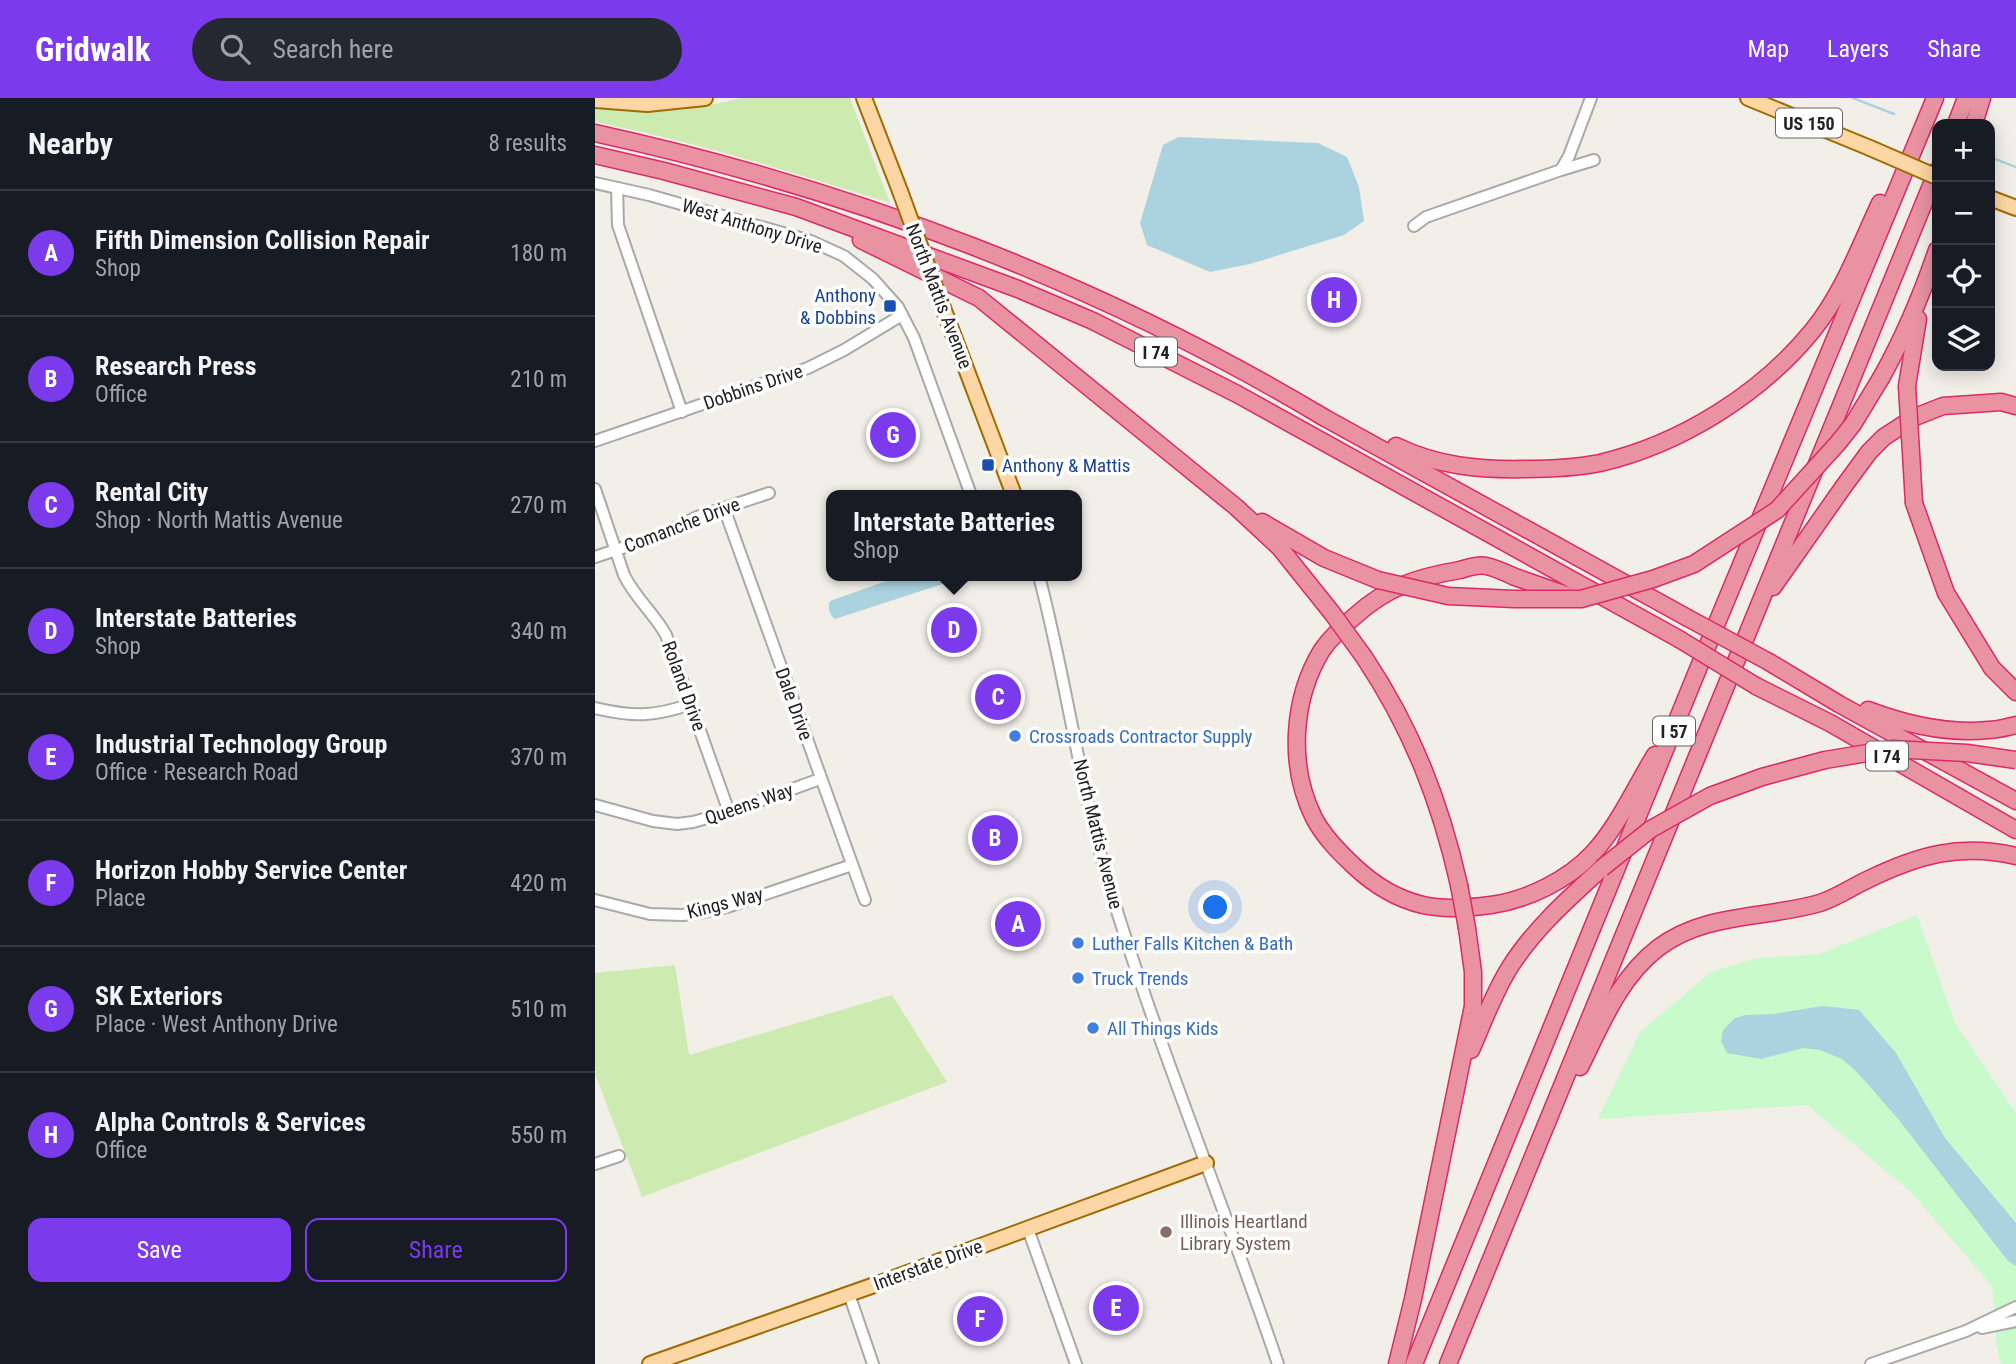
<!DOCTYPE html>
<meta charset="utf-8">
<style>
:root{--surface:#171b24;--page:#242831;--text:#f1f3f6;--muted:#9ea1a6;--line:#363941;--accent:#7c3aed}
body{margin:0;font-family:"Roboto Condensed",sans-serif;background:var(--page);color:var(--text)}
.controls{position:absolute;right:21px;top:21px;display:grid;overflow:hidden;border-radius:14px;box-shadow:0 4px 18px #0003}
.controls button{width:63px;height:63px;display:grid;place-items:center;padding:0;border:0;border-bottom:2px solid var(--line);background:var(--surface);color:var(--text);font:35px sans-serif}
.you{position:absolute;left:621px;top:810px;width:24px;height:24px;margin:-18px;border:5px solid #fff;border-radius:50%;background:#1a73e8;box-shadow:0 0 0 10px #1a73e833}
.badge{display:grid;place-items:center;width:46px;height:46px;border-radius:50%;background:var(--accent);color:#fff;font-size:23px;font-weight:700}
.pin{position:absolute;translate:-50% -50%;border:4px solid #fff;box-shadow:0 2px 7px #0006}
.popup{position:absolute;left:231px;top:392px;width:256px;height:91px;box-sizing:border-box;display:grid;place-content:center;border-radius:14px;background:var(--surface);filter:drop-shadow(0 2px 5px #0005);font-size:23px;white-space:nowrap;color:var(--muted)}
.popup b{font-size:26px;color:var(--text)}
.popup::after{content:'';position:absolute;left:50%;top:100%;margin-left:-14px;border:14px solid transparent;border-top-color:var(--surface)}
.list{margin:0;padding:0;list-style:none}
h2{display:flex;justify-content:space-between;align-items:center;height:91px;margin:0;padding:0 28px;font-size:30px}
h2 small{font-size:23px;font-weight:400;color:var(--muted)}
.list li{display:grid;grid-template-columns:46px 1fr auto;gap:21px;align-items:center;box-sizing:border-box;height:126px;padding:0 28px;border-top:2px solid var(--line)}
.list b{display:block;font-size:26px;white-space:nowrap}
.list p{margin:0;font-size:23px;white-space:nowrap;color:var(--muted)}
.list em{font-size:23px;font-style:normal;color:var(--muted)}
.actions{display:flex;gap:14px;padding:21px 28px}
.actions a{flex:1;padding:16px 0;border:2px solid var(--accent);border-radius:14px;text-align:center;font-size:24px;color:var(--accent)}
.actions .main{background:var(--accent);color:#fff}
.icon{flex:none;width:38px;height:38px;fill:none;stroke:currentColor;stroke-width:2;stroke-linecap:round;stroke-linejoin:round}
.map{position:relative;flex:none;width:1421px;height:1266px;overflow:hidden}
header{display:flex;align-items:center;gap:42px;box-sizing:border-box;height:98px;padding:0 35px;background:var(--accent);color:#fff}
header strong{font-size:33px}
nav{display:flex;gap:38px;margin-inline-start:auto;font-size:24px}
.search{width:490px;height:63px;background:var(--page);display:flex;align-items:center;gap:18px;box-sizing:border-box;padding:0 24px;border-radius:38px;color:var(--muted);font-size:26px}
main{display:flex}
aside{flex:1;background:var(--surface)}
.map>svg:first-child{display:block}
.grass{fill:#cdebb0}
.park{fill:#c8facc}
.water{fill:#aad3df}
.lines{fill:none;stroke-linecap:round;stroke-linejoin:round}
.stream{stroke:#aad3df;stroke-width:2.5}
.minor-casing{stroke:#a9a9a9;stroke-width:14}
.major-casing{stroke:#a06b00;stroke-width:18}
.highway-casing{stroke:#dc2a67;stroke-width:19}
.minor{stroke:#fff;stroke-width:10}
.major{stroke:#fcd6a4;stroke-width:14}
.highway{stroke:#e892a2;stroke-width:16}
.major-bridge-casing{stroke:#a06b00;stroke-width:18;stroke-linecap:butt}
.highway-bridge-casing{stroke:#dc2a67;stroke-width:19;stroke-linecap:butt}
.major-bridge{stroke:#fcd6a4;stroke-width:14}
.highway-bridge{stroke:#e892a2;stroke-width:16}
.transit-dot{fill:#1a4fb4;stroke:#fff;stroke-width:2.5}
.shop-dot{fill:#3f7fe0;stroke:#fff;stroke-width:2.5}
.education-dot{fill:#8d6e63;stroke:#fff;stroke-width:2.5}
.labels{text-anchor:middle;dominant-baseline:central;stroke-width:7;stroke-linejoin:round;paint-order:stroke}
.shield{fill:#fff;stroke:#646464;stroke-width:2}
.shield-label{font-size:18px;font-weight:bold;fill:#222}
.street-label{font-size:19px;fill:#222;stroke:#fff}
.transit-label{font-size:19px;fill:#164399;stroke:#fff;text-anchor:end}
.shop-label{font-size:19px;fill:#366cbe;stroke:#fff;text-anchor:start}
.education-label{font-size:19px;fill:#785e54;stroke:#fff;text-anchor:start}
</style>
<header>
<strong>Gridwalk</strong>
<div class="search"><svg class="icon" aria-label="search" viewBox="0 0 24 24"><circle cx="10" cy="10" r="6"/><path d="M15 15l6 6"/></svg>Search here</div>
<nav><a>Map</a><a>Layers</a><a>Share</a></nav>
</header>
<main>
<aside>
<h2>Nearby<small>8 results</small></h2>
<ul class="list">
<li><span class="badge">A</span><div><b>Fifth Dimension Collision Repair</b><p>Shop</p></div><em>180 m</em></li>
<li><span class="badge">B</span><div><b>Research Press</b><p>Office</p></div><em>210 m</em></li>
<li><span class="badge">C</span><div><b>Rental City</b><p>Shop · North Mattis Avenue</p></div><em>270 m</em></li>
<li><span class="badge">D</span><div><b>Interstate Batteries</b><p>Shop</p></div><em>340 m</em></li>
<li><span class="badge">E</span><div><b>Industrial Technology Group</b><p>Office · Research Road</p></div><em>370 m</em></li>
<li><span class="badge">F</span><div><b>Horizon Hobby Service Center</b><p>Place</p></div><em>420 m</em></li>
<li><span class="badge">G</span><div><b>SK Exteriors</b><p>Place · West Anthony Drive</p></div><em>510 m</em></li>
<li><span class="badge">H</span><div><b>Alpha Controls &amp; Services</b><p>Office</p></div><em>550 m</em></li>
</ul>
<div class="actions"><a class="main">Save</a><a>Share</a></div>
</aside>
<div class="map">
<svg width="1421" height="1266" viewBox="0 0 1421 1266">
<rect width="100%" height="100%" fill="#f2efe9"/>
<g class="grass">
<path d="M146,0H255L295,105C198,74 100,44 0,24V8C52,12 95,14 146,0Z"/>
<path d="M80,867L94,957L297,897L352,984L47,1099L0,976V875Z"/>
</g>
<path class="park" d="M1322,817L1360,925L1421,1015V1266H1406L1402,1251L1397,1188L1316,1094L1212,1007L1003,1021L1045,934L1116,874L1162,860L1224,856Z"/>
<g class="water">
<path d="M584,39L723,45L752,59L764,89L769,123L749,137L655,166L615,174L552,147L545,125L568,47Z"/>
<path d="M305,478H372L240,521C235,518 232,509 235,503Z"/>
<path d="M1228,908L1264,912L1301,955L1350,1040L1421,1125V1168L1413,1163L1304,1022L1262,974L1247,961L1225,952L1208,950L1166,961L1132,955L1126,943L1128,932L1140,920L1151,917L1179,916Z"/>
</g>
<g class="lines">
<g class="stream">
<path d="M1258,0L1299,16"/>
<path d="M1395,59L1421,69"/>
</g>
<g class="minor-casing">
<g id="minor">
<path d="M966,72L999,62"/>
<path d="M0,85L54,97L216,143L249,158L278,181L303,209L319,240L376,397"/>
<path d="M22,90L23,127L87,314"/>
<path d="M819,128L831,119L966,72L974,58L996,0"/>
<path d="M0,343L213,270L249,252L307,217"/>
<path d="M0,391L29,477C40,500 59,515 71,537L134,714"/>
<path d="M129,410L270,802"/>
<path d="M0,459L66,437L102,419L174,395"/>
<path d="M444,478C471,580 484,685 514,787C563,949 629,1106 683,1266"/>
<path d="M0,610C39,619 58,619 96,606"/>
<path d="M0,707L58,723L82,726L98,724L134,714L225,681"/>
<path d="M0,802L55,816L88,817L109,814L132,809L257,767"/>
<path d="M0,1066L24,1058"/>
<path d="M433,1131L481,1266"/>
<path d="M254,1196L278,1266"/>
<path d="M1387,1230L1421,1223"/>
<path d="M1276,1266L1371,1233L1421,1209"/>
</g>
</g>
<g class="major-casing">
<g id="major">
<path d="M269,0L305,93"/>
<path d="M1153,0L1275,50"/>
<path d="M0,2L52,6L110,0"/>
<path d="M1395,100L1421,110"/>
<path d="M342,194L419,397"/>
<path d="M55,1266L288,1184L611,1065"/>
</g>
</g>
<g class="highway-casing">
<g id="highway">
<path d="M1361,26L1371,0"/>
<path d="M1379,26L1387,0"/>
<path d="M0,35C256,91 505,185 730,320L1091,519"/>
<path d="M0,57L69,73L201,109L423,191L498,223L642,296L1084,541"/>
<path d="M266,142L384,200L641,409L685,450L737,515"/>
<path d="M1286,280C1309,239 1327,196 1342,152"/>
<path d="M1312,288L1323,221"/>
<path d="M801,348C842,368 885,372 930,371C955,371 980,370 1005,365C1086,346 1166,296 1218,232C1248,195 1265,148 1285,105"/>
<path d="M1319,405L1351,495L1397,570L1421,594"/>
<path d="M667,424L729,460L783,482"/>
<path d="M1178,489L1249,388L1274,354L1289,339L1320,319L1348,308L1406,304L1421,308"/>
<path d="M980,500C960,493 940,486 920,479C911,475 901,470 891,468C883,466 872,470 865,472C823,479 792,489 760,518C748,528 736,539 727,552C697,601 693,668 719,720C729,739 744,754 759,768C778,786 802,801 828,807C850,812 874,810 896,807C932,802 973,782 998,755C1023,728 1041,688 1060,657"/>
<path d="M769,559C817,631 845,703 864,787"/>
<path d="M1174,564L1244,606L1421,703"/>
<path d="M1161,588L1235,625L1421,732"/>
<path d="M1273,612C1310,626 1353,636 1393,632C1403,632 1412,629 1421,627"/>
<path d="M876,952C888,925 899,894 915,869C939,831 974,800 1007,770"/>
<path d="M985,969C1006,927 1024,880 1063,850C1111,814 1170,821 1225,805C1241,800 1257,789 1272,782C1323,757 1365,745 1421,758"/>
<path d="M802,1266L818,1201L878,908V874L872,830"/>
<path d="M819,1266L1121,527L1340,0"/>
<path d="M853,1266L1342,73"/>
</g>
</g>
<use href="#minor" class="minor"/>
<use href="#major" class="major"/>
<use href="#highway" class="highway"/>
<g class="major-bridge-casing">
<g id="major-bridge">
<path d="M1275,50L1342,79"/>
<path d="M305,93L342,194"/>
</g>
</g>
<g class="highway-bridge-casing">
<g id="highway-bridge">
<path d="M1312,288L1319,405"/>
<path d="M783,482L853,498L919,501H986L1058,481L1099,466L1182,412L1243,345L1258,326L1286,280"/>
<path d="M737,515L769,559"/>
<path d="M1091,519L1174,564"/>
<path d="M1084,541L1161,588"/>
<path d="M1007,770L1056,731L1115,698L1167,679L1230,662L1297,651L1372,655L1421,662"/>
<path d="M864,787L872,830"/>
</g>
</g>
<use href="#major-bridge" class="major-bridge"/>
<use href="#highway-bridge" class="highway-bridge"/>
</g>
<g class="transit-dot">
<rect x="288" y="201" width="14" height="14" rx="3.5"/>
<rect x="386" y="360" width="14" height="14" rx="3.5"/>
</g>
<g class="shop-dot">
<circle cx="420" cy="638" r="7"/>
<circle cx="483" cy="845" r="7"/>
<circle cx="483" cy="880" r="7"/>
<circle cx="498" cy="930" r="7"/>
</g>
<circle class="education-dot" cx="571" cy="1134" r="7"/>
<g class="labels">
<g class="shield">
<rect x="1181" y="10.5" width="66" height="29" rx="5"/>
<rect x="540" y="239.5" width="42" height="29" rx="5"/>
<rect x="1058" y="618.5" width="42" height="29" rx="5"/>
<rect x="1271" y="643.5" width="42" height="29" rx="5"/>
</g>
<g class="shield-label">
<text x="1214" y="25">US 150</text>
<text x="561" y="254">I 74</text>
<text x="1079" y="633">I 57</text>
<text x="1292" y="658">I 74</text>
</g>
<g class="street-label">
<text transform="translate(157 128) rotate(17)">West Anthony Drive</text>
<text transform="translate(344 198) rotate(69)">North Mattis Avenue</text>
<text transform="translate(158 289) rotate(-19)">Dobbins Drive</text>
<text transform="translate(87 427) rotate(-21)">Comanche Drive</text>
<text transform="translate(89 588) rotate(70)">Roland Drive</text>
<text transform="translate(199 606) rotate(70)">Dale Drive</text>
<text transform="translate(154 706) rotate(-19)">Queens Way</text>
<text transform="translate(503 736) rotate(76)">North Mattis Avenue</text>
<text transform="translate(130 805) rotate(-14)">Kings Way</text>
<text transform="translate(333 1167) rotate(-20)">Interstate Drive</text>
</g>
<g class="transit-label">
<text x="281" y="197">Anthony<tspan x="281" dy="22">&amp; Dobbins</tspan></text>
<text x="407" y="367" text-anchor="start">Anthony &amp; Mattis</text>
</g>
<g class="shop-label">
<text x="434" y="638">Crossroads Contractor Supply</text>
<text x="497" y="845">Luther Falls Kitchen &amp; Bath</text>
<text x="497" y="880">Truck Trends</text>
<text x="512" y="930">All Things Kids</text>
</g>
<g class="education-label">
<text x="585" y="1123">Illinois Heartland<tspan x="585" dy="22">Library System</tspan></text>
</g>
</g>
</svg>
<div class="controls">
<button>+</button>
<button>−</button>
<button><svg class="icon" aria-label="locate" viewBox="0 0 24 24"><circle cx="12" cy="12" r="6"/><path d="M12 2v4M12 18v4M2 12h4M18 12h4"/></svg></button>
<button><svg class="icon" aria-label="layers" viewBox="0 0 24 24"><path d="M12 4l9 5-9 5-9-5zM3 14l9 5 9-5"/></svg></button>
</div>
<div class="you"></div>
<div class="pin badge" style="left:423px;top:826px">A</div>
<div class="pin badge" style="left:400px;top:740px">B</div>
<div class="pin badge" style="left:403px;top:599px">C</div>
<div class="pin badge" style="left:359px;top:532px">D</div>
<div class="popup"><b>Interstate Batteries</b>Shop</div>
<div class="pin badge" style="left:521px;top:1210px">E</div>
<div class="pin badge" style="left:385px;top:1221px">F</div>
<div class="pin badge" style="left:298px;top:337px">G</div>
<div class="pin badge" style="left:739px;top:202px">H</div>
</div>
</main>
